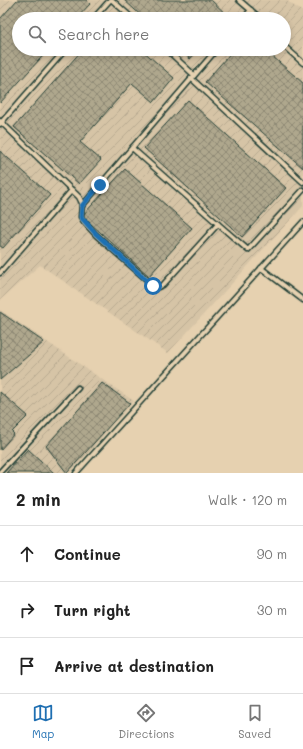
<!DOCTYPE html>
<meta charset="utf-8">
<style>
:root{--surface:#fff;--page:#f2f2f2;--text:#222;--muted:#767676;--line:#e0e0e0;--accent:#1f6fb2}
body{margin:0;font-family:Mali,sans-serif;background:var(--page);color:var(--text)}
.stop{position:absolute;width:12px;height:12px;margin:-9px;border:3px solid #1f6fb2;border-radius:50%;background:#fff}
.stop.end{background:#1f6fb2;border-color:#fff;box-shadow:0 1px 4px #0008}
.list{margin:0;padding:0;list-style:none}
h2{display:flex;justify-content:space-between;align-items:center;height:52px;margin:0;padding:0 16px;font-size:17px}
h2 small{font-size:13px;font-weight:400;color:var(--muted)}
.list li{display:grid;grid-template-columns:26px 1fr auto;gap:12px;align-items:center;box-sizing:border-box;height:56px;padding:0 16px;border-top:1px solid var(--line)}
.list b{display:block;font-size:15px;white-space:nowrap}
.list em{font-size:13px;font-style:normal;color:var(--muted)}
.icon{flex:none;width:22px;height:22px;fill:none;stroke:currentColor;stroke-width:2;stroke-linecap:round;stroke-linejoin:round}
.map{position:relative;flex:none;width:303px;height:473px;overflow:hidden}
.search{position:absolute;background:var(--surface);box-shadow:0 2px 6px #0003;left:12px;right:12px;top:12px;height:44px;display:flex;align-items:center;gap:10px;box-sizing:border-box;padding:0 14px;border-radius:22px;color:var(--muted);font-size:15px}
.sheet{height:220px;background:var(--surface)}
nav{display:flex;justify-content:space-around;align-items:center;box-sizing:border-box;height:56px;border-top:1px solid var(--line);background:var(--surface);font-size:11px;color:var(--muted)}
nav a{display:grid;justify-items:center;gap:2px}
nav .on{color:var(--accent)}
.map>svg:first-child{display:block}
.industrial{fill:url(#industrial-furrows);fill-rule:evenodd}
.building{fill:url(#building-cross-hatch);stroke:#1f3d34}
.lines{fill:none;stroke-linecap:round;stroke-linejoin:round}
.lane-casing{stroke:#1f3d34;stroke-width:7}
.lane{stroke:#e6d1b0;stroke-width:4}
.route{stroke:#1f6fb2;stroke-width:5}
</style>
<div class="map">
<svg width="303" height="473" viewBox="0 0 303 473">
<defs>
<pattern id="industrial-furrows" width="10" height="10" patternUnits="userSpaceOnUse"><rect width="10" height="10" fill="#d6c4a6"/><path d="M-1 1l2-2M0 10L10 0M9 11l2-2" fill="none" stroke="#b7a990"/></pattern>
<pattern id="building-cross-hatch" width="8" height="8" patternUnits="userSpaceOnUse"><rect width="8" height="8" fill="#afa78d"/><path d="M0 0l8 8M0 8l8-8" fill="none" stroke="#8e8974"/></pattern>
</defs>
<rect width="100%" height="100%" fill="#e6d1b0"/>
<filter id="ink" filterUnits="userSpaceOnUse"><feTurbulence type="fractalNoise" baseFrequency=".025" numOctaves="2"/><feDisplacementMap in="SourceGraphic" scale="8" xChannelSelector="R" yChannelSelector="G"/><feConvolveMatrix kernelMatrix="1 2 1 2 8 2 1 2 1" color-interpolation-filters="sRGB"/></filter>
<g filter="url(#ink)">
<g class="industrial">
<path d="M0,0H286L303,12V206L168,353L40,265L0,300ZM19,19H284V49H19Z"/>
<path d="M0,310L134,401L70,473H0Z"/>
</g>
<g class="building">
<path d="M17,0H86L90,4L76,19H19V49H49L0,103V19Z"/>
<path d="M124,0H211L228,16L226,19H145Z"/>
<path d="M83,49H141L174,78L154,102L132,83L80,142L101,160L79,184L14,127Z"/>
<path d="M179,49H199L190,59Z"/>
<path d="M234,49H264L303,83V168L205,82Z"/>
<path d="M188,100L286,188L242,237L144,148Z"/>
<path d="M0,151L50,195L3,248L0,246Z"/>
<path d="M125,169L192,228L149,276L82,216Z"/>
<path d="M0,312L44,342L0,380Z"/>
<path d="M102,383L130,403L67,473L46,446Z"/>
<path d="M0,392L28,416L12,432L14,434L0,450Z"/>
<path d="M28,449L54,473H6Z"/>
</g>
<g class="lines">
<g class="lane-casing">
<g id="lane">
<path d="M112,0L133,19"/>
<path d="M239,0L261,19"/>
<path d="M93,19L110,0"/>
<path d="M243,19L251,10"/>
<path d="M284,46L303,63"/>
<path d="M166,49L194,75"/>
<path d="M191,78L303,182"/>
<path d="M0,121L79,197L82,203L81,217L84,222L96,235L153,285L158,287L163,285L218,224"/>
<path d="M0,124L66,49"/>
<path d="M132,148L218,224L248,250L303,190"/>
<path d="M82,206L217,49"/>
<path d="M261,268L303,300"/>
<path d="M0,273L72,190"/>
<path d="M0,472L78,388"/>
<path d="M76,473L303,222"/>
</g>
</g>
<use href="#lane" class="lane"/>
</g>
</g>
<g class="lines" filter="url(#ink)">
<path class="route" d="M100,185L82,206L81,217L96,234L153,286"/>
</g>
</svg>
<div class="stop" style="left:153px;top:286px"></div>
<div class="stop end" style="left:100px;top:185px"></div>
<div class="search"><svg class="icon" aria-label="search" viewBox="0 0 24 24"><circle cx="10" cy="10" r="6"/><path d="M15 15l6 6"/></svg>Search here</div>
</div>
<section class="sheet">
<h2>2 min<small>Walk · 120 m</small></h2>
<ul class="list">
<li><svg class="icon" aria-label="ahead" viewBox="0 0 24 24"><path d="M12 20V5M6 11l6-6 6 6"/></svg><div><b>Continue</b></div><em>90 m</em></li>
<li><svg class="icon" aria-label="right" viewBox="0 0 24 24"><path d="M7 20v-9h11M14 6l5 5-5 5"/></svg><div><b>Turn right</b></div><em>30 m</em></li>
<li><svg class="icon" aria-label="arrive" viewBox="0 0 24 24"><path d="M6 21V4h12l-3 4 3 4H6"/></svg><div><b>Arrive at destination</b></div></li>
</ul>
</section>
<nav>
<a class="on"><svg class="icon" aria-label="map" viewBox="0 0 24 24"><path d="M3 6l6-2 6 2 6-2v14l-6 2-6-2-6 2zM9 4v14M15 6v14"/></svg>Map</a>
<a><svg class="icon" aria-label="directions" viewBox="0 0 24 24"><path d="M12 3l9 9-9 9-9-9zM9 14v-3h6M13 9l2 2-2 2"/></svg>Directions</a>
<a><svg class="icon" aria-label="saved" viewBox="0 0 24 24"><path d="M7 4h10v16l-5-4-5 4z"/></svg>Saved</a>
</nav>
